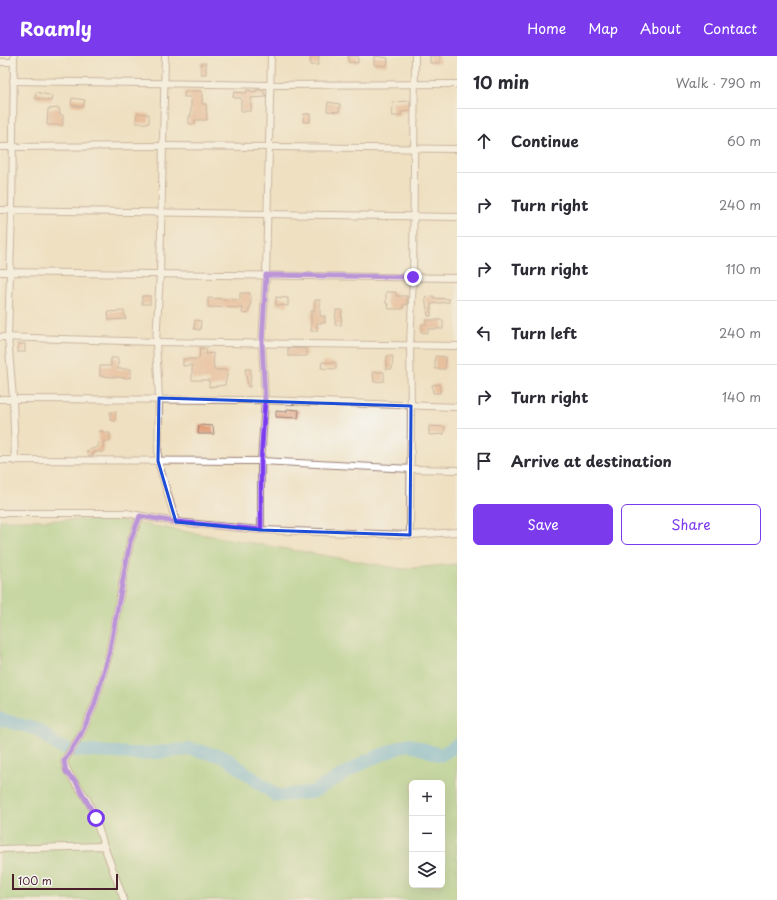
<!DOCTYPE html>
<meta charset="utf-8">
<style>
:root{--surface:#fff;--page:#f7f7f7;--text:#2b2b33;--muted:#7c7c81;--line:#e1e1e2;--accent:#7c3aed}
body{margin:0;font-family:"Playpen Sans",sans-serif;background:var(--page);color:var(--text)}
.controls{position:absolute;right:12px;bottom:12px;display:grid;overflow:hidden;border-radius:6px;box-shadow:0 4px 16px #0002}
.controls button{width:36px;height:36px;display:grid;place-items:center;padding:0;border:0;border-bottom:1px solid var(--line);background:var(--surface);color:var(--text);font:20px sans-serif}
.scale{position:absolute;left:12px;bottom:10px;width:106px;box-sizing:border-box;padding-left:4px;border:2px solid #4a1f2b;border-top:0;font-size:11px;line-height:14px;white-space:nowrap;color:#4a1f2b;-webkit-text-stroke:3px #f6f6f2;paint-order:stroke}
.stop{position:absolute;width:12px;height:12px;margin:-9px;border:3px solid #7c3aed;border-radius:50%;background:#fff}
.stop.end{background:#7c3aed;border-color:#fff;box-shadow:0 1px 4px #0008}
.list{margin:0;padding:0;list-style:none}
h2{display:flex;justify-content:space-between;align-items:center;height:52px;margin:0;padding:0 16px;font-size:17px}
h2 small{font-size:13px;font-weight:400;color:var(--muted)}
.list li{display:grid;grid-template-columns:26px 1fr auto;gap:12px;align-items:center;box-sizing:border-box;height:64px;padding:0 16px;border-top:1px solid var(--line)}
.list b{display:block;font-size:15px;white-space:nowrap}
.list em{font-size:13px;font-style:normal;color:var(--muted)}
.actions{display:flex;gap:8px;padding:12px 16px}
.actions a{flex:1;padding:9px 0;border:1px solid var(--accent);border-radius:6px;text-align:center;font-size:14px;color:var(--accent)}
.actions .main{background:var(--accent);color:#fff}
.icon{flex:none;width:22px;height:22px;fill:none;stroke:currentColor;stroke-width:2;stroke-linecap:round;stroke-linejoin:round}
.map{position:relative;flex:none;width:457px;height:844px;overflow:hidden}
header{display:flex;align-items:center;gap:24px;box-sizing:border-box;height:56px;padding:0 20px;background:var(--accent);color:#fff}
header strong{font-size:19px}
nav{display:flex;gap:22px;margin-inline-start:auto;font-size:14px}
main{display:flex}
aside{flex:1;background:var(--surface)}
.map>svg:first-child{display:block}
.green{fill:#97cc7e;stroke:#707654;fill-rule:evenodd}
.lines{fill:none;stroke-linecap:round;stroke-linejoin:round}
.river{stroke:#5eb1d9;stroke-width:13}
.building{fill:#e09a73}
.street-casing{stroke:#9c8076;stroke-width:8}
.street{stroke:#fff;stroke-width:6}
.route{stroke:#7c3aed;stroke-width:5}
.marked{fill:none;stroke:#1d4ed8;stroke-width:3;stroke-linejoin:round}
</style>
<header>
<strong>Roamly</strong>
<nav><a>Home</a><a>Map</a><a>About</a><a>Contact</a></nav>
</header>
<main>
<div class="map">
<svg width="457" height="844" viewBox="0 0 457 844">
<rect width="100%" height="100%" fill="#f6f6f2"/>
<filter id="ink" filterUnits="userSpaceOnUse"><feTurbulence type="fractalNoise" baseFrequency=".025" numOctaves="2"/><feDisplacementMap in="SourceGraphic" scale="8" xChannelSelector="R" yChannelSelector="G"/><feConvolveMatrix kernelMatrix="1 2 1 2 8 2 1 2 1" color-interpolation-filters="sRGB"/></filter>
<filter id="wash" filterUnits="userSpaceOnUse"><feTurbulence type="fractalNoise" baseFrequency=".012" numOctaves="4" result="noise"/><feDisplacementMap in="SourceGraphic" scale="16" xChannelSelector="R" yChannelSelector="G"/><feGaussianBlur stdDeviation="0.9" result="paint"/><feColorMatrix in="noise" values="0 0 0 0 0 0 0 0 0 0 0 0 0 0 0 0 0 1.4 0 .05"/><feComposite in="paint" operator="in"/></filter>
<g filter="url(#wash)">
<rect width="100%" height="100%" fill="#efe0c1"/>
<path class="green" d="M0,464H119L402,513L457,508V844H0ZM412,727H442V829H412Z"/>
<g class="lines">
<path class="river" d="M0,663L39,674L58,690L70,694L141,698L191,693L225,701L277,740L313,736L366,705L408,688L441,699L457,689"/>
</g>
<g id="blocks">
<g class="building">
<path d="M311,0H319L318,9H310Z"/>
<path d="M348,0H358V7L348,6Z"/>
<path d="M374,0L388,2L387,10L374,9Z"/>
<rect x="430" y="0" width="10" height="7"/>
<rect x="201" y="7" width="5" height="11"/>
<path d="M247,34L256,36V34H263L266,41L251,42V55H241V42H233L234,36L246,37Z"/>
<path d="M185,35H202V48H206L207,64H195V68H189V60H191V44L190,41H184Z"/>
<path d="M36,36L52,40L51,45L35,42Z"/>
<path d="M72,42L85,44L83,51L71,49Z"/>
<path d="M410,45V55L401,56V60H392L393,46Z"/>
<path d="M328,46L340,48L339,56L327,55Z"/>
<path d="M59,52L60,59H63V69H47L48,53Z"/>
<path d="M137,57L149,58V67H136Z"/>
<path d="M304,58H310V66H303Z"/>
<path d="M386,236H396V240H407V249H403V253H389L388,248H386Z"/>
<path d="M240,237H250L251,246L248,258L242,257L243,252L208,251V242L240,244Z"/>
<rect x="142" y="240" width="8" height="8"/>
<path d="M434,240V242L449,243V246L431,248V260H428L425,241Z"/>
<path d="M276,241L288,242V250L276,249Z"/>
<path d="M315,244H320V260H325V267H317V275H311V255H314Z"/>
<path d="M336,254H342L341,269H335Z"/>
<path d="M124,255L126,263L109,264L108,256Z"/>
<path d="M195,264L201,265L200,274L194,273Z"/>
<path d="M426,264H443V273H428V277L421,276L422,268H426Z"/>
<rect x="18" y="288" width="7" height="8"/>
<path d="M200,292L207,293L206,298L213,297L214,314H228L225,329L209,331V324H192V309L183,310V303H199Z"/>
<path d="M288,292L307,293V300H288Z"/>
<path d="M387,300H393L392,313H386Z"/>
<path d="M435,300L446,301L445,313H435Z"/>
<path d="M111,302H118V313H131V321L127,322L100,320V310H111Z"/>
<path d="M322,306L336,307V313L321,312Z"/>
<path d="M245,313H251L250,331H248Z"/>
<path d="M373,316H384V325L374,326Z"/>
<path d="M440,328V337H433L432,329Z"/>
<path d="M287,353L299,354L298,362L276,361V355L287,356Z"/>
<path d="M110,356H116L115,365L110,364Z"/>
<path d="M199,369L213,370L214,378H198Z"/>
<path d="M429,370L445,371L444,378L429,379Z"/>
<path d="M99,375H103V377H110V385L103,386L104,396H94V398L89,400L86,395L98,391Z"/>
</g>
</g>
</g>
<g filter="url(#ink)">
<use href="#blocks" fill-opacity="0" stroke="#9c8076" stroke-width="1"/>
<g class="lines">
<g class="street-casing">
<g id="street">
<path d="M14,0L12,154L8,281L13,343L15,405"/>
<path d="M165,0L160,218L156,286L159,342L158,405L176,466"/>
<path d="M0,6H14"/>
<path d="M13,25L270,29L457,28"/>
<path d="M0,91L164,90L457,93"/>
<path d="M0,154L457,161"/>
<path d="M0,216L457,222"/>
<path d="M0,281L156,286L457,290"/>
<path d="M0,343L265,344L457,351"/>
<path d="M0,404L261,405L411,413L457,414"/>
<path d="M0,457H126L176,466L261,474L410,479L457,476"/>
<path d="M261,474V405L265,344L262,287L266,219L271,0"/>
<path d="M410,479L411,350L410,290L413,221L415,0"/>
<path d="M104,790C99,774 95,759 88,745C80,731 67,720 64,705L81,678L94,650L109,598L130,486L140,460"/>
<path d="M0,793L104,790L124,844"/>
</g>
</g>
<use href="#street" class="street"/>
</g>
</g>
<g class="lines" filter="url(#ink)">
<path class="route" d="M96,762L76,726L66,716L64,705L81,678L94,650L109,598L130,486L140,460L176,466L261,474V405L265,344L262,287L266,219L413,221"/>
</g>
<path d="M0 0H457V844H0ZM159,342L411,350L410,479L261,474L176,466L158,405Z" fill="#efe0c1" fill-opacity=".55" fill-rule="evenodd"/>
<path class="marked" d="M159,342L411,350L410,479L261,474L176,466L158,405Z"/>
</svg>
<div class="controls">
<button>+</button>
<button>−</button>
<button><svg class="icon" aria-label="layers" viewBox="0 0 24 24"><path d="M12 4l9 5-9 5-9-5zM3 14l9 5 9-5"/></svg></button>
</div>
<div class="scale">100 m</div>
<div class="stop" style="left:96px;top:762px"></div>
<div class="stop end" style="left:413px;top:221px"></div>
</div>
<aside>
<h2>10 min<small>Walk · 790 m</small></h2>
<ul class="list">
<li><svg class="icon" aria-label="ahead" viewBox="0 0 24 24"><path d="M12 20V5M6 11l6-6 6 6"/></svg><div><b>Continue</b></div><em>60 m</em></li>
<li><svg class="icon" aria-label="right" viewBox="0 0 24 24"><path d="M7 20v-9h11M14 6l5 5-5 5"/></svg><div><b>Turn right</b></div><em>240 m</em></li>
<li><svg class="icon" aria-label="right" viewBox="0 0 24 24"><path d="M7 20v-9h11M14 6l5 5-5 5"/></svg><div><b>Turn right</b></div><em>110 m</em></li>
<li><svg class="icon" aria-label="left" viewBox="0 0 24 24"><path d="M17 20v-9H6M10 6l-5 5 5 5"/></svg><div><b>Turn left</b></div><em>240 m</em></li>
<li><svg class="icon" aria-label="right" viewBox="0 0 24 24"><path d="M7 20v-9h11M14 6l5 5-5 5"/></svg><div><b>Turn right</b></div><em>140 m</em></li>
<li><svg class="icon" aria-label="arrive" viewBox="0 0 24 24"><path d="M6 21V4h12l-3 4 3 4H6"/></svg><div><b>Arrive at destination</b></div></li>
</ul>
<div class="actions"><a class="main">Save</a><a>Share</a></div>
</aside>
</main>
